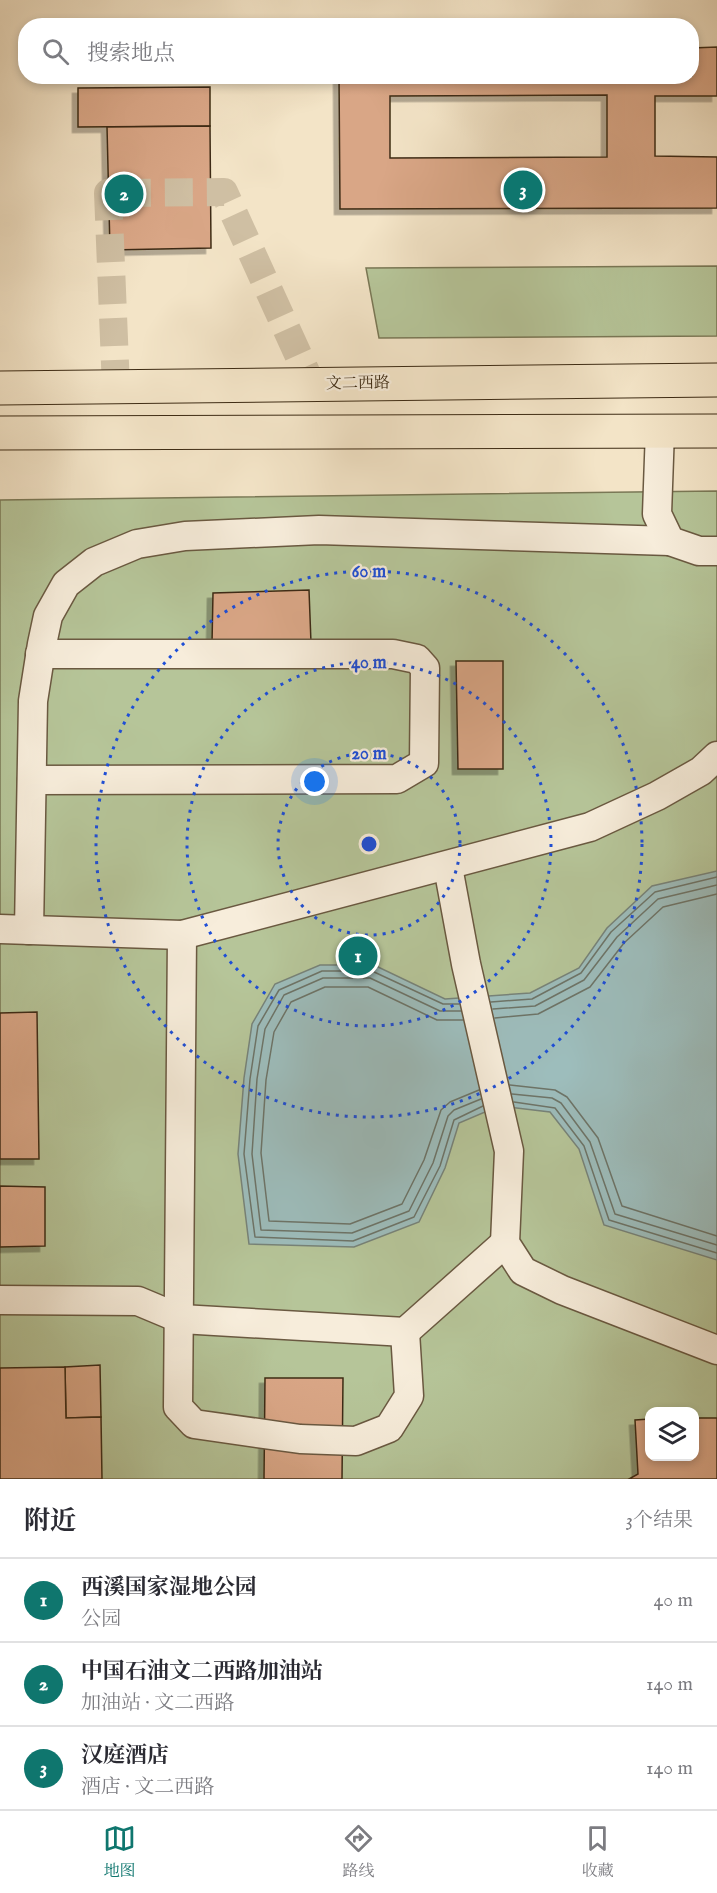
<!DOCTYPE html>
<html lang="zh">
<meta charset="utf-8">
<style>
:root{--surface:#fff;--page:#f7f7f7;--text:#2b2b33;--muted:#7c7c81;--line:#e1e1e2;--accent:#0f766e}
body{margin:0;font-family:"IM FELL English","Noto Serif SC",serif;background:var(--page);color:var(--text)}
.controls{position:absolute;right:18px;bottom:18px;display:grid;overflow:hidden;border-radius:12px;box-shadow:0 3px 9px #0003}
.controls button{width:54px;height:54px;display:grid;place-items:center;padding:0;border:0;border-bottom:2px solid var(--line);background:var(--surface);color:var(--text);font:30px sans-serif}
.you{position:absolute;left:315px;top:782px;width:21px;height:21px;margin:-15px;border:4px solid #fff;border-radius:50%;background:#1a73e8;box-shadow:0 0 0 9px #1a73e833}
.badge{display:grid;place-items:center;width:39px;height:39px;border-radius:50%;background:var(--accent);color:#fff;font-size:20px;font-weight:700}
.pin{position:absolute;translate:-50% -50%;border:3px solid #fff;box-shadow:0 2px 6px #0006}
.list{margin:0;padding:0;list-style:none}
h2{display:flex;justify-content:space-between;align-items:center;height:78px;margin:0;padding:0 24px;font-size:26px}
h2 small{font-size:20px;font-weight:400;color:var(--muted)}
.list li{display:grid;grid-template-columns:39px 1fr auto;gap:18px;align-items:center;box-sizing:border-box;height:84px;padding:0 24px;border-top:2px solid var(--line)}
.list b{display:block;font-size:22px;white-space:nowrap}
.list p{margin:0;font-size:20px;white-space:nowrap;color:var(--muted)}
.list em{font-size:20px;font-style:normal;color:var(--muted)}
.icon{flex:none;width:33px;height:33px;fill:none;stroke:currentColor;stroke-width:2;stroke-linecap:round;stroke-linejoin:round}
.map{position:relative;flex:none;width:717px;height:1479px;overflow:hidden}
.search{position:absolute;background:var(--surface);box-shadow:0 3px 9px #0003;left:18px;right:18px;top:18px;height:66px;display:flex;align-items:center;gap:15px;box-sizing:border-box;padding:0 21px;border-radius:24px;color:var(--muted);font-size:22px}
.sheet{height:330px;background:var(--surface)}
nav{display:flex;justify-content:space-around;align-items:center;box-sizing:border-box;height:84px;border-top:2px solid var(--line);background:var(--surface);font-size:16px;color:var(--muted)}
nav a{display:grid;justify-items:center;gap:3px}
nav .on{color:var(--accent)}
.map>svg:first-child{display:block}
.green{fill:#b6c599;stroke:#7a7856;stroke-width:1.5;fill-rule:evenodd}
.water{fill:#9dbdbc;stroke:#778379;stroke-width:1.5}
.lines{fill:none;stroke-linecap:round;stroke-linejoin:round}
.shore{stroke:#6d7468;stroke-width:1.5}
.building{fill:#d9a686;stroke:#3d2b14;stroke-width:1.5;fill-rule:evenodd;filter:url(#shadow)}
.minor-tunnel{stroke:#cfbfa3;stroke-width:28;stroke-dasharray:28 14;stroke-linecap:butt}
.minor-casing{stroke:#6a5941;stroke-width:31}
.major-casing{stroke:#3d2b14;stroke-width:35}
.minor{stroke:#f7eddb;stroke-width:28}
.major{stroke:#f3e4c7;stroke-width:33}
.ring{fill:none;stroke:#1d4ed8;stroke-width:3;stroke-dasharray:3 6}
.labels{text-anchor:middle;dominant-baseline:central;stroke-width:4.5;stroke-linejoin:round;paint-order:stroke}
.street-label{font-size:16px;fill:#3d2b14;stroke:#f7eddb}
.centre{fill:#1d4ed8;stroke:#f7eddb;stroke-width:3}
.ring-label{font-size:18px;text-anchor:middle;font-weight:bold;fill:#1d4ed8;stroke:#f7eddb;stroke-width:4.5;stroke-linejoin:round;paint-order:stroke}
</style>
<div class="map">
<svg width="717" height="1479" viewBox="0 0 717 1479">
<defs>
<filter id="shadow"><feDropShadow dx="-5.5" dy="5.5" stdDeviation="0" flood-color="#0004"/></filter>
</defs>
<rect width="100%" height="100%" fill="#f3e4c7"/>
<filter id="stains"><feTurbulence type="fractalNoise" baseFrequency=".00333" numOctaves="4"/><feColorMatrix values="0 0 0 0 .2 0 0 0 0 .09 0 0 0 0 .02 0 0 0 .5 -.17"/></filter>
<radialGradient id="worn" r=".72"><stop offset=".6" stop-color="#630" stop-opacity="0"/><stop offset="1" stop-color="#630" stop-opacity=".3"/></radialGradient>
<g class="green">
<path d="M717,266V336L379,338L366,268Z"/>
<path d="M717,491V1479H0V500ZM650,1412H694V1456H650Z"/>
</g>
<path class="water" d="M717,871V1260L604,1225L579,1149L550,1112L499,1106L459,1123L445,1168L419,1222L354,1247L249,1244L238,1154L244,1078L252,1024L275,984L320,965H374L445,999L530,993L579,968L607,928L652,886Z"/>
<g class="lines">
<g class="shore">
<path d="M491,1002L532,999L581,973L611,932L655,892L717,877"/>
<path d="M459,1004H443L372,971H322L279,990L258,1026L250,1079L244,1154L255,1237L353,1241L414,1217L440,1166L454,1120L483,1106"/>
<path d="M493,1009L535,1006L584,980L617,937L658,899L717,885"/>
<path d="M461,1011H440L370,978H323L284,995L265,1029L257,1079L252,1154L261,1230L352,1233L409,1211L433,1163L448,1116L454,1110L481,1099"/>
<path d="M495,1018L538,1014L590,987L624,943L663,907L717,894"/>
<path d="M463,1020H437L368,987H325L291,1002L274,1032L266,1080L261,1153L269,1221L350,1224L402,1204L424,1160L441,1110L450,1102L479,1090"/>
<path d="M510,1085L555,1090L567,1097L598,1138L622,1206L717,1236"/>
<path d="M512,1094L552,1098L561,1103L590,1142L615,1214L717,1245"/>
<path d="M514,1102L555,1108L584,1146L609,1220L717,1253"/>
</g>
</g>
<g class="building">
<path d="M717,47V96H655V156L717,157V208L340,209L339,76H692V48ZM607,95V157L390,158V96Z"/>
<path d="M210,87V126L78,127V88Z"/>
<path d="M210,126L211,248L110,250L107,127Z"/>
<path d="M309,590L311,643H212L213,593Z"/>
<path d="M456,661H503V769H458Z"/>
<path d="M37,1012L39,1159H0V1013Z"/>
<path d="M0,1186L45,1187V1246L0,1247Z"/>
<path d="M100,1365L101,1417L66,1418L65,1367Z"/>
<path d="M65,1367L66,1418L101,1417L102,1479H0V1368Z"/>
<path d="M265,1378H343L342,1479H264Z"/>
<path d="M694,1418H717V1479H629L638,1474L635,1420L650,1419V1456H694Z"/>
</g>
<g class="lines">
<path class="minor-tunnel" d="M116,388L108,193L224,192L312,385"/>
<g class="minor-casing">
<g id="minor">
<path d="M660,430L657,514L670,541L699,551H717"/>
<path d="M32,780L397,779L424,763L425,668L417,659L393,654H40"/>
<path d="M448,867L466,964L509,1151L505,1243L523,1271L562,1290L717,1350"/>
<path d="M0,929L182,935L590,827L657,796L701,771L717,756"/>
<path d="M29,930L33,701L42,644L48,616L66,584L94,562L137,544L185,536L319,530L670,541"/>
<path d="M182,935L178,1407L194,1424L300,1439L356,1441L389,1428L409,1396L405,1332"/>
<path d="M0,1300L138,1301L181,1319L405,1332L505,1243"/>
</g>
</g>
<g class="major-casing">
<g id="major">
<path d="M0,388L717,380"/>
<path d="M0,433L717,431"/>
</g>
</g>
<use href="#minor" class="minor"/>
<use href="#major" class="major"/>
</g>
<g class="ring">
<circle cx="369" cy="844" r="91"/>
<circle cx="369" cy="844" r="182"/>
<circle cx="369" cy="844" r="273"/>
</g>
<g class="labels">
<g class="street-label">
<text transform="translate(358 384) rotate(-1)">文二西路</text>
</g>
</g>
<circle cx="369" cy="844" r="9" class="centre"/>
<g class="ring-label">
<text x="369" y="577">60 m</text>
<text x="369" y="668">40 m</text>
<text x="369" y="759">20 m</text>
</g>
<rect width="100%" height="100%" filter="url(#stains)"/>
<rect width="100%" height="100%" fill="url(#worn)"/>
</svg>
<div class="controls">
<button><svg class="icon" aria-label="layers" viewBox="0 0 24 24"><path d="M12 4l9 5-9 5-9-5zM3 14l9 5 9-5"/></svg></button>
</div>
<div class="you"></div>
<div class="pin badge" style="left:358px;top:956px">1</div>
<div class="pin badge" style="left:124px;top:194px">2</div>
<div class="pin badge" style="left:523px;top:190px">3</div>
<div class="search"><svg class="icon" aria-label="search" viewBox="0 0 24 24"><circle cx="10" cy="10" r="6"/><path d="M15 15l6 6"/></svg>搜索地点</div>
</div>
<section class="sheet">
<h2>附近<small>3个结果</small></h2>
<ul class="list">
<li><span class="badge">1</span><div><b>西溪国家湿地公园</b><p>公园</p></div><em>40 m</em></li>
<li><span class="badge">2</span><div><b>中国石油文二西路加油站</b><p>加油站 · 文二西路</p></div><em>140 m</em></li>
<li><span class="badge">3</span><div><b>汉庭酒店</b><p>酒店 · 文二西路</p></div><em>140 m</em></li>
</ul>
</section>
<nav>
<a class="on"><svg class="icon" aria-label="map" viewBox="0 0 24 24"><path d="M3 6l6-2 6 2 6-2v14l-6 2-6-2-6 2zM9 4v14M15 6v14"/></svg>地图</a>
<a><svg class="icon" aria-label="directions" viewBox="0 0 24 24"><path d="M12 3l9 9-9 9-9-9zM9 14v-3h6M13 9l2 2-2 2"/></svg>路线</a>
<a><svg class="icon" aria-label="saved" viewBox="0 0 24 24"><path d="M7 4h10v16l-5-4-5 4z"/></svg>收藏</a>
</nav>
